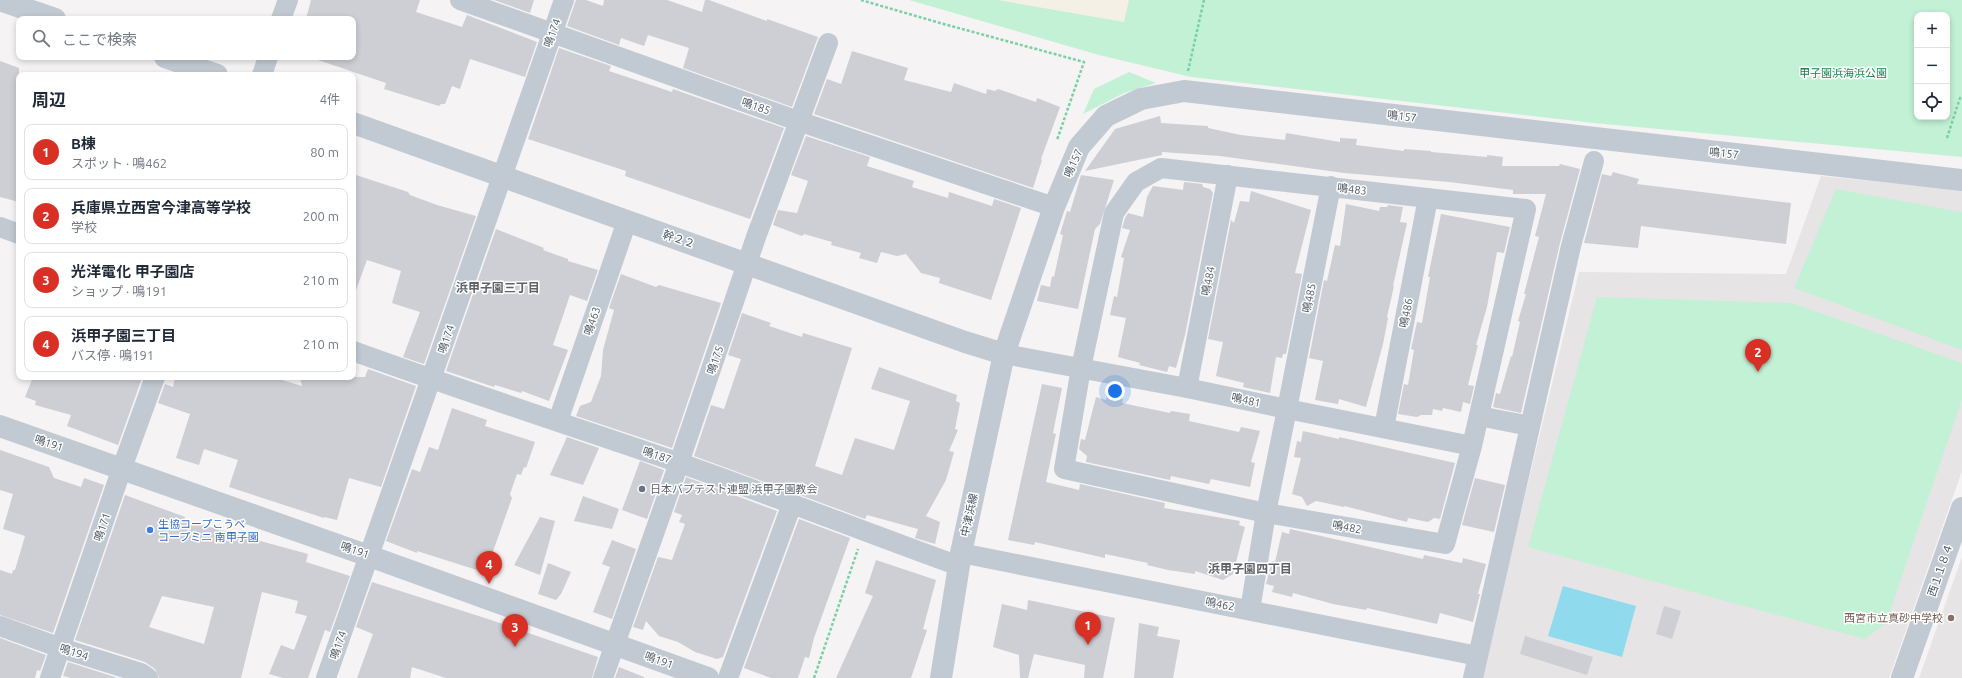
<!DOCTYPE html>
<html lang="ja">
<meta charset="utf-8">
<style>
:root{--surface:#fff;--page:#f2f2f3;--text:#1f2937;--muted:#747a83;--line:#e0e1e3;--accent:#d93025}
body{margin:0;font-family:Ubuntu,"Noto Sans JP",sans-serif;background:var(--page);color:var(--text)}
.controls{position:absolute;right:12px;top:12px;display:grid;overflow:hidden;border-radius:8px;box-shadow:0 2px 6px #0003}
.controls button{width:36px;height:36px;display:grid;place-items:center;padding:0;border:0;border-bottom:1px solid var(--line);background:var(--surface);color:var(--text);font:20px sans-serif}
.you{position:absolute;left:1115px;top:391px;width:14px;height:14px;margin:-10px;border:3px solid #fff;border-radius:50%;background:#1a73e8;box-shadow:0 0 0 6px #1a73e833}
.badge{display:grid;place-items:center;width:26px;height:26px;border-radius:50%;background:var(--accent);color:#fff;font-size:13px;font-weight:700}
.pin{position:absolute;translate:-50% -33px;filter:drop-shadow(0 1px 2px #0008)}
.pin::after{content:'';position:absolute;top:21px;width:14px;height:12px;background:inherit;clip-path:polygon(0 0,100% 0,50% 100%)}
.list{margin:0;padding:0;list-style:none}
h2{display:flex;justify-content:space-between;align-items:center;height:52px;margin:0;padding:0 16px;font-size:17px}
h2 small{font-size:13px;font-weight:400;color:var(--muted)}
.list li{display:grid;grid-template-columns:26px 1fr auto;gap:12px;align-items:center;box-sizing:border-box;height:56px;margin:0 8px 8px;padding:0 8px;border:1px solid var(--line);border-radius:8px}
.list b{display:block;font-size:15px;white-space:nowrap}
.list p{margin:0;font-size:13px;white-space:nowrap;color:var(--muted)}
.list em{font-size:13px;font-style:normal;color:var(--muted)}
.icon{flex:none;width:22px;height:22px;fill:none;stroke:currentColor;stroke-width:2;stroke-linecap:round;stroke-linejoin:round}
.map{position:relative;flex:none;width:1962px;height:678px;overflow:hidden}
.search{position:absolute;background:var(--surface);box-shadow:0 2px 6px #0003;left:16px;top:16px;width:340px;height:44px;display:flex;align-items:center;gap:10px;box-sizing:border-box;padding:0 14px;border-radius:8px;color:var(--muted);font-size:15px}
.panel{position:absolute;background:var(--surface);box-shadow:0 2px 6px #0003;left:16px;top:72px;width:340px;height:308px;border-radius:8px}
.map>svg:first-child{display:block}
.education{fill:#e6e4e5}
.green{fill:#c3f1d5;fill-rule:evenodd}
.sand{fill:#f5f0e5}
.water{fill:#90daee}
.building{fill:#cdcfd5;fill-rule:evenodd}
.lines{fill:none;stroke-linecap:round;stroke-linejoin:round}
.path{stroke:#7ad0a6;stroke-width:2.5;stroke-dasharray:3 2;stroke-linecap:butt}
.minor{stroke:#c1cad2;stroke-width:20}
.tertiary{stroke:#c1cad2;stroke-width:22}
.worship-dot{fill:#6b7280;stroke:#fff;stroke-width:1.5}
.shop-dot{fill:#3f7fe0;stroke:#fff;stroke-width:1.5}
.education-dot{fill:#8d6e63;stroke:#fff;stroke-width:1.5}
.labels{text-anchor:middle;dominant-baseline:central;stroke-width:3;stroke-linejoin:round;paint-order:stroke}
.street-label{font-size:11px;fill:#4a5661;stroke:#fff}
.park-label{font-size:11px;fill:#17864f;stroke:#fff}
.worship-label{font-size:11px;fill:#5b616d;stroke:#fff;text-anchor:start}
.shop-label{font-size:11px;fill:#366cbe;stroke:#fff;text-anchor:start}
.education-label{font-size:11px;fill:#785e54;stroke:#fff;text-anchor:end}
.neighbourhood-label{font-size:12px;font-weight:bold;fill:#5f6368;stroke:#fff}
</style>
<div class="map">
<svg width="1962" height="678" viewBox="0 0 1962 678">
<rect width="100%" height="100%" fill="#f5f3f3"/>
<g class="education">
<path d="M1821,176L1962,190V471L1889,678H1481L1579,272L1786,274Z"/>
<path d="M1962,557V678H1919Z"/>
</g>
<g class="green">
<path d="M909,0H1962V157L1594,123L1191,77L1099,55ZM1917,15H1947V117H1917Z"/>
<path d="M1129,72L1156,83L1124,93L1083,114L1094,89Z"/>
<path d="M1836,189L1962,212V350L1794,288Z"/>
<path d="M1597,297L1792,303L1962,363V399L1886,623L1865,639L1528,547Z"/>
</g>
<path class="sand" d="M998,0H1129L1124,22Z"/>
<path class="water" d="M1563,586L1636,606L1622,657L1548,636Z"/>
<g class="building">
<path d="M311,0H420L416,12L462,27L467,15L537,42L525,77L470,59L460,89L452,86L445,104H441L439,106L384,89L386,83L318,60L319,57H353V19H306Z"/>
<path d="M494,0H534L530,13Z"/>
<path d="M576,0H586L603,6L604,0H667L702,12L705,0H709L767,21V19L818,37L792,107L683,68L689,48L648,35L644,46L621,38L619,45L567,26Z"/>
<path d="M559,48L611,66L609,71L672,92L673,89L784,128L750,219L625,176L626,171L528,139Z"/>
<path d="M852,51L908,68L904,80L951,92L954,83L986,94L987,89L995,91L998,89L1036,102L1037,98L1060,107L1041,159L1042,160L1033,188L814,114L827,79L841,84Z"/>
<path d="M0,61L19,68V202L0,197Z"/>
<path d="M1160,116L1161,123L1208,126V128L1241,135L1285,140L1286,133L1340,142V138L1357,139L1356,145L1404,151V149L1431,151V152L1487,157V155L1503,157L1502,166H1559L1560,164L1580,169L1560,243L1521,413L1493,407L1496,393L1500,394L1511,356L1512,357L1520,322L1518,321L1526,294H1524L1539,237L1535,236L1546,194H1513V190L1449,182L1344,173L1220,156L1162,152V155L1085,171L1115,129Z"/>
<path d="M806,136L870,157L867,166L914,181L912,187L948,198L949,192L992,206L994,199L1021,208L991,300L939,283L940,278L921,273L906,254L897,256L881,252L877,263L859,258L861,253L831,245L832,242L804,234L802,236L773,225L778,210L797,213L808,181L791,175Z"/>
<path d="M1613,172L1639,179L1637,184L1791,203L1786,244L1641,226L1638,248L1584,243L1602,174L1611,176Z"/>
<path d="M353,174L408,192L410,195L437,205L476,216L424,364L403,357L420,312L392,303L401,271L367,260L355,293L353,292Z"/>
<path d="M1081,175L1114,180L1100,224L1095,229L1078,309L1037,301L1041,285L1050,287L1052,276L1054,277L1063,235L1060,234L1067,211L1070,212Z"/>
<path d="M1184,182L1202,184L1203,187L1210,189L1213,193L1185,335L1176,368L1169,366L1167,372L1139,365L1140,363L1118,357L1126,318L1110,315L1114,296L1117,297L1124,258L1121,257L1130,230L1122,228L1125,218L1128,213L1143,217L1147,197L1153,186L1183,190Z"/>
<path d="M1251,191L1311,210L1295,273L1302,274L1286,354H1283L1282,358L1276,357L1270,393L1243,387L1244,383L1216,376L1223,342L1208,339L1231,220L1234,223L1240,201L1249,202Z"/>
<path d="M1346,204L1379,211L1380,207H1387L1388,205L1403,207L1400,222L1407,223L1393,286H1394L1387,317L1388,318L1383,344L1366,407L1339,399L1338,404L1315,400L1323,361L1309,358L1324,280L1327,281L1335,245L1340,246Z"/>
<path d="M1441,214L1510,227L1504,253L1497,252L1487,307L1476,345H1478L1468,385L1474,386L1470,404L1463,402L1461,412L1443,408L1442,411L1433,409L1432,415H1421L1417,417L1398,414L1404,384L1408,385L1414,350L1411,349L1417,322L1422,323L1430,277H1428Z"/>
<path d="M496,229L544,248L543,250L568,259V261L598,270L587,301L570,295L553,345L568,350L549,401L522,391L521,393L495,385L494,387L446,371Z"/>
<path d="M621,274L656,287L659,285L721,303L672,448L576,416L580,406L591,402L601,376L603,350L614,310L609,308Z"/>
<path d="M742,313L771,323L769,326L802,337L803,333L852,348L815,466L842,475L855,438L894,450L910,401L871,389L879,367L957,395L956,401L960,403L955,429L958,430L949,451L954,452L946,480L926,516L940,522L935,544L915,538L918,529L867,515L865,519L694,456L711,405L724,409L741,359L728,355Z"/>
<path d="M368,369L416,386L381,487L349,478L337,520L324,517V518L229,487L238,460L204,449L199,465L176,458L190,414L158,403L165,384L173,387L175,377H272L302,386L300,377H365Z"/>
<path d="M33,377H137L142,378L118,445L67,426L71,415L35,405L36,401L25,397Z"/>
<path d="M1042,384L1062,388L1053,433L1056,434L1046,482L1079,490L1080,484L1165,503L1164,508L1240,521L1239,525L1245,527L1233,574L1223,580L1195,571V574L1168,570L1147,565L1148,563L1105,554V558L1035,542L1034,545L1008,540Z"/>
<path d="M1107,395L1123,399L1122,403L1170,413L1171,411L1190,414L1189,421L1239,432L1241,427L1260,431L1251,462L1255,463L1250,487L1211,479L1209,484L1171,476L1170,480L1086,462L1087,456L1079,449L1081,439L1085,440L1096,397L1106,400Z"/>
<path d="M452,408L487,420L485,426L535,442L526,468L524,467L521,475L517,474L510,494L512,498L486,571H480L417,551V553L386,541L412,469L420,472L429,447L438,450Z"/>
<path d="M1303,431L1339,439V437L1455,463L1440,519L1434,518L1428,522L1408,518L1407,522L1344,506V507L1316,501L1307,506L1302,497L1292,494L1301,458L1294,457L1297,441L1301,442Z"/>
<path d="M567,437L599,448L583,485L550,475Z"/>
<path d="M0,450L49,467L54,478L81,487L84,478L104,485L53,633L0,615V570L12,574L13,570H15L25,536L3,529L13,494L0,490Z"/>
<path d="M640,461L664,470L647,519L622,510Z"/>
<path d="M686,477L777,511L723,657L717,659L695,652L678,642L659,636L646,621L643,630L633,627L658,557L672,560L685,524L679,522L682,515L674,512Z"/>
<path d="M1475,478L1505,485L1494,532L1462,525Z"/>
<path d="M125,495L185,517L184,520L308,554L306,562L350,576L330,632L325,630L308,678H283L269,674L281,645L294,650L307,616L295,613L298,601L262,592L241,678H159L155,669L145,662L75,640ZM162,596L214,607L204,644L149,627Z"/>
<path d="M583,496L619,509L612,529L574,521Z"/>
<path d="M540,517L555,521L540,575L514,565Z"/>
<path d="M799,519L850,538L814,638L809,658L805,657L798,678H771L744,668Z"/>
<path d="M1290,529L1423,559L1424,555L1462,563L1463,558L1486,564L1478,594H1480L1473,622L1440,613L1437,624L1367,608L1366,610L1333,604L1293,593L1292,597L1272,592L1274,586L1266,584L1272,561L1275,562L1282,532L1289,534Z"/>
<path d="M612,540L636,549L612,619L593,612L610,567L602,564Z"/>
<path d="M876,560L936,580L923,629L927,630L911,678H836L873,596L865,593Z"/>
<path d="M548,563L571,572L561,594L556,600L538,594Z"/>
<path d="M372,582L488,619L598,657L592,678H446L412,667L410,678H357L373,634L356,627Z"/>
<path d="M1028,600L1115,618L1103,678H1084L1085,665L1034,654L1028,678H1020L1019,655L993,647L1002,604L1027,610Z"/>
<path d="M1664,606L1681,611L1672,639L1656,634Z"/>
<path d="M1139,623L1159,627L1157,636L1180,640L1173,678H1134Z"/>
<path d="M1525,636L1593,657L1587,675L1520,654Z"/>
<path d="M0,638L46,655L40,671L37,670L35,678H0Z"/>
<path d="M68,662L118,678H71L63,676Z"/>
<path d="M619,667L644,677V678H615Z"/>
</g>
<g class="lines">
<g class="path">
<path d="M861,0L940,23L1084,62L1057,140"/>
<path d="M1188,71L1204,0"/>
<path d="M1947,138L1960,98L1962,99"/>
<path d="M814,678L858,549"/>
</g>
<g class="minor">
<path d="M460,0L798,121L1054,207"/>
<path d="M281,19L288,0"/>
<path d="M262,75L268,57"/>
<path d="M1331,186L1287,409L1472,446L1445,544L1266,513L1064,469L1081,368L1114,213L1136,182L1161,168L1526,209L1472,446"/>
<path d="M0,227L19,234"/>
<path d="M353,351C460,390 569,425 677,462C771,495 865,532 959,566"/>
<path d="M1004,354L1187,388L1287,409L1266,513L1250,610"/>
<path d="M1187,388L1228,175"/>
<path d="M1479,416L1530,426"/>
<path d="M558,421L627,221"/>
<path d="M1384,428L1428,198"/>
<path d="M961,553L1478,656"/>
<path d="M0,626L61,648L141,673L148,678"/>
<path d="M50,678L122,468L155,377"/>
<path d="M326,678L564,0"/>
<path d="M603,678L679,463L756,237L828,43"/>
<path d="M728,678L792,504"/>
<path d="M1473,678L1571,246L1594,161"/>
</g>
<g class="tertiary">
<path d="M0,0L55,19"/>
<path d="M165,57L217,75"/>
<path d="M353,123L965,342L1004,354"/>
<path d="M0,426L369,556L708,678"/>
<path d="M941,678L961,553L1004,354L1054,207L1079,147L1106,116L1141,99L1184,91L1962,180"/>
<path d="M1902,678L1962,508"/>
</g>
</g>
<circle class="worship-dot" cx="642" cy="489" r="4"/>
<circle class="shop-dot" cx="150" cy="530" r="4"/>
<circle class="education-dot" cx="1951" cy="618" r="4"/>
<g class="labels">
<g class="street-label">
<text transform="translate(552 33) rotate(-70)">鳴174</text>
<text transform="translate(756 106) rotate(19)">鳴185</text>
<text transform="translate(1402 116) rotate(7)">鳴157</text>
<text transform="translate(1724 153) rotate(6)">鳴157</text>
<text transform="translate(1073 163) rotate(-66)">鳴157</text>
<text transform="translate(1352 189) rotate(7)">鳴483</text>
<text transform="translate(679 239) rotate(19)">幹２２</text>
<text transform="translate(1208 281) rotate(-79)">鳴484</text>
<text transform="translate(1309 298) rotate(-79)">鳴485</text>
<text transform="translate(1406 313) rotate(-79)">鳴486</text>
<text transform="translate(592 321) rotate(-71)">鳴463</text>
<text transform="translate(446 339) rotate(-71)">鳴174</text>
<text transform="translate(715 360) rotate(-71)">鳴175</text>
<text transform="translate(1246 400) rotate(12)">鳴481</text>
<text transform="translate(49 443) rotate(19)">鳴191</text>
<text transform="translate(657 455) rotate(19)">鳴187</text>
<text transform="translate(969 515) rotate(-78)">中津浜線</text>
<text transform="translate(102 527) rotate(-71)">鳴171</text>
<text transform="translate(1347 527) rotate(10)">鳴482</text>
<text transform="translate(355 550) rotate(19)">鳴191</text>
<text transform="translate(1940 570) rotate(-71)">西１１８４</text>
<text transform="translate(1220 604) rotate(11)">鳴462</text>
<text transform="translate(338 645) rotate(-71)">鳴174</text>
<text transform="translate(74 652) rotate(18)">鳴194</text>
<text transform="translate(659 660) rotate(20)">鳴191</text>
</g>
<g class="park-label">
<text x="1843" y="73">甲子園浜海浜公園</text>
</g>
<g class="worship-label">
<text x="650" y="489">日本バプテスト連盟 浜甲子園教会</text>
</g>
<g class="shop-label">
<text x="158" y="524">生協コープこうべ<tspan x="158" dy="13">コープミニ 南甲子園</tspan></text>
</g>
<g class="education-label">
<text x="1943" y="618">西宮市立真砂中学校</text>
</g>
<g class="neighbourhood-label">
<text x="498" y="287">浜甲子園三丁目</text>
<text x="1250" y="568">浜甲子園四丁目</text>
</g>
</g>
</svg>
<div class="controls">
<button>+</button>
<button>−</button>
<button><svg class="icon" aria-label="locate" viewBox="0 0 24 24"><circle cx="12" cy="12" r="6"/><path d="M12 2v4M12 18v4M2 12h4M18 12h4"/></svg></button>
</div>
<div class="you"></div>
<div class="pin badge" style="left:1088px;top:645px">1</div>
<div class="pin badge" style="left:1758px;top:372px">2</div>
<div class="pin badge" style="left:515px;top:647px">3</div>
<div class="pin badge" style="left:489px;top:584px">4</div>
<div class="search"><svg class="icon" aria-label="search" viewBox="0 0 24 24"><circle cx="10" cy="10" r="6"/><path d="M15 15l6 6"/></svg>ここで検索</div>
<section class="panel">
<h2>周辺<small>4件</small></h2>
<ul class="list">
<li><span class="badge">1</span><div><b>B棟</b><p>スポット · 鳴462</p></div><em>80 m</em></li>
<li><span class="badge">2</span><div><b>兵庫県立西宮今津高等学校</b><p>学校</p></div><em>200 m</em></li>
<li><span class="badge">3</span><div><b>光洋電化 甲子園店</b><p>ショップ · 鳴191</p></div><em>210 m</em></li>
<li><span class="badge">4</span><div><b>浜甲子園三丁目</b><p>バス停 · 鳴191</p></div><em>210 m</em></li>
</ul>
</section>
</div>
